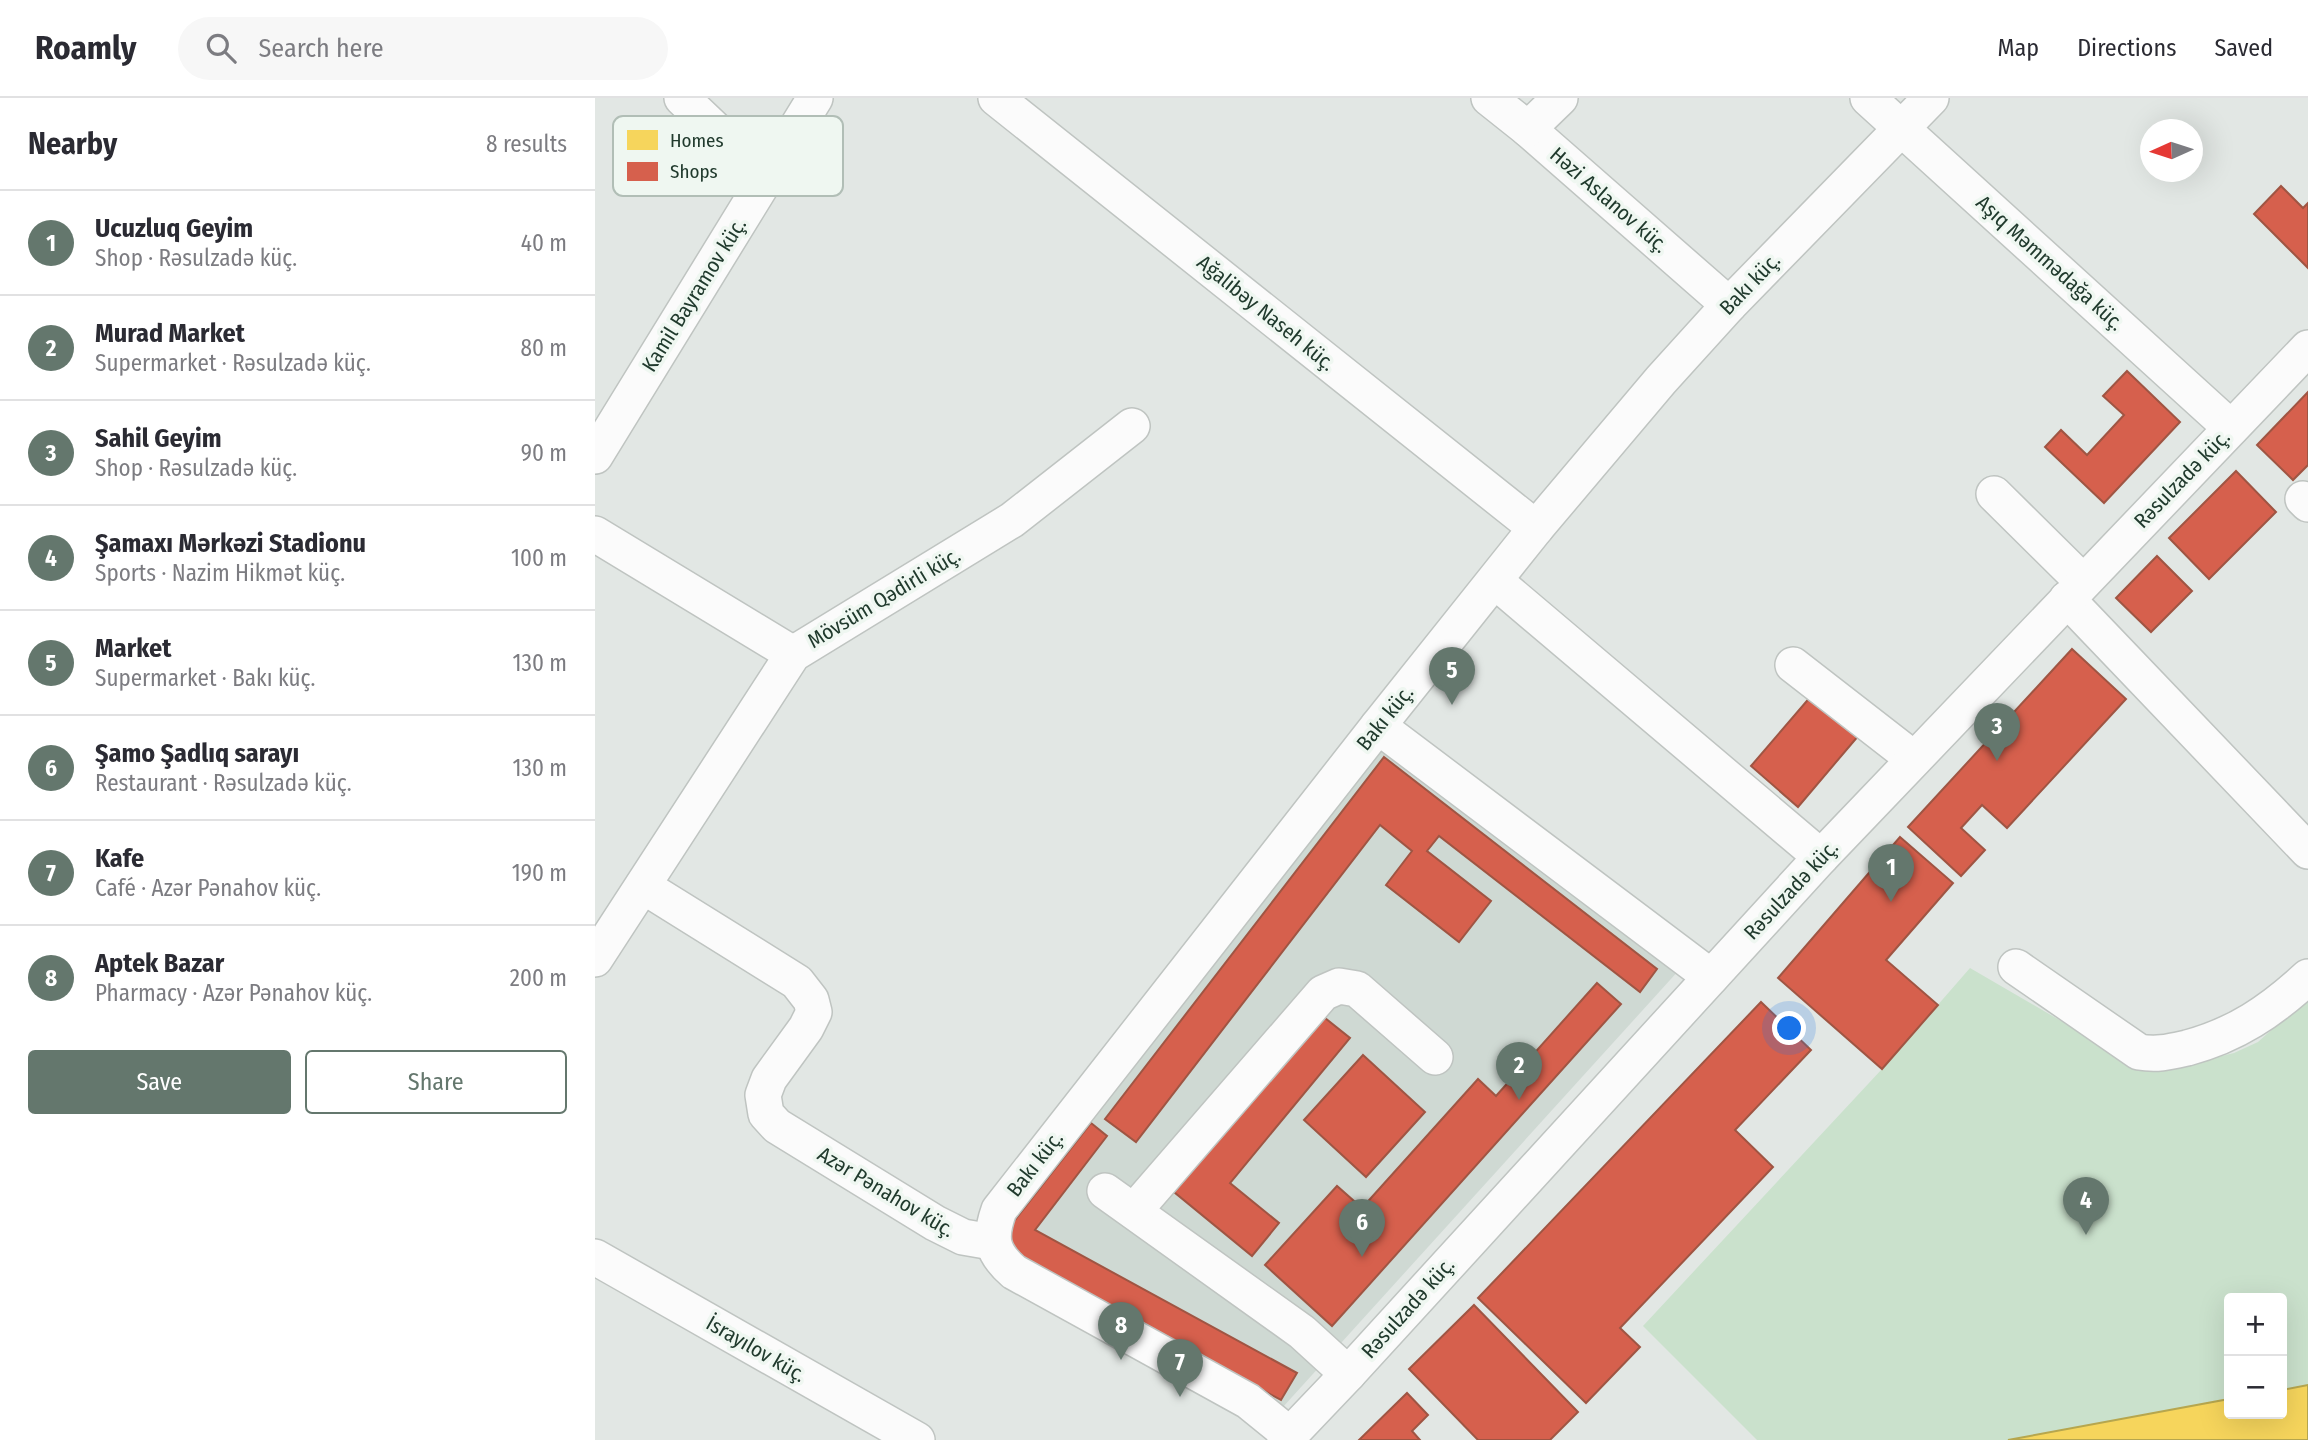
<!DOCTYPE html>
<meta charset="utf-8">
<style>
:root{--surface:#fff;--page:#f7f7f7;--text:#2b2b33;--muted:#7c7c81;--line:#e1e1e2;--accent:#64776d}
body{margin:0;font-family:"Fira Sans Condensed",sans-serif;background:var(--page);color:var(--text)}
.controls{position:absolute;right:21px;bottom:21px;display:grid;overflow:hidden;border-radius:7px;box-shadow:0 7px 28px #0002}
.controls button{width:63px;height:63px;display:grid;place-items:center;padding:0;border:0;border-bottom:2px solid var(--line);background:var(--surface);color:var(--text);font:35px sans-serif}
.compass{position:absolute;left:1545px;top:21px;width:63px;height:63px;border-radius:50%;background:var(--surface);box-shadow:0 7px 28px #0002;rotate:267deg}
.you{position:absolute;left:1195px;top:931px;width:24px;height:24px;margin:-18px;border:5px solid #fff;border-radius:50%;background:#1a73e8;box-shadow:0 0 0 10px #1a73e833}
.badge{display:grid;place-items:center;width:46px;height:46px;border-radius:50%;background:var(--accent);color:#fff;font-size:23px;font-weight:700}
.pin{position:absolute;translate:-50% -58px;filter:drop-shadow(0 2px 4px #0008)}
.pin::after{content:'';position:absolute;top:37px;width:24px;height:21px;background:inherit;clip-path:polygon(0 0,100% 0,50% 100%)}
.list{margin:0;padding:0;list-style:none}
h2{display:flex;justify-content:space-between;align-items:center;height:91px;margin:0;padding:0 28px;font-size:30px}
h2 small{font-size:23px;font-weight:400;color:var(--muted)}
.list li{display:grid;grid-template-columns:46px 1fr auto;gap:21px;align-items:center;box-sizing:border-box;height:105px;padding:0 28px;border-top:2px solid var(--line)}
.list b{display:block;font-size:26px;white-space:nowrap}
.list p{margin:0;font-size:23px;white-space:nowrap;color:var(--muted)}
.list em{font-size:23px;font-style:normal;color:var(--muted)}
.actions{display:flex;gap:14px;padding:21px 28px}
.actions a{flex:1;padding:16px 0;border:2px solid var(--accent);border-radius:7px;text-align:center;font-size:24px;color:var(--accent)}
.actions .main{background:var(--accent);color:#fff}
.icon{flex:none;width:38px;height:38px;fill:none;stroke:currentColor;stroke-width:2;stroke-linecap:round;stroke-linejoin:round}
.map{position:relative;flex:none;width:1713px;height:1342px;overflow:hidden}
header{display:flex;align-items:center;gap:42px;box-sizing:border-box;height:98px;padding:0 35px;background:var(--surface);border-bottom:2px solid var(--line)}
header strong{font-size:33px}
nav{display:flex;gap:38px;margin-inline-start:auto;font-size:24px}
.search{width:490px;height:63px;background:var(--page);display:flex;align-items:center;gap:18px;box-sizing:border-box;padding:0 24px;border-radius:38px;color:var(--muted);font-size:26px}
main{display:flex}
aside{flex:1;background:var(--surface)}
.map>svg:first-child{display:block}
.built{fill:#cfd9d3}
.green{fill:#cae1cc;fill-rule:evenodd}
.homes{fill:#f6d55c;stroke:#b6a64e;stroke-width:2}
.shops{fill:#d6604d;stroke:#9f5543;stroke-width:2}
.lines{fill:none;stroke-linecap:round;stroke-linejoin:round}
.minor-casing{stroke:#bfc4c1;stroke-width:38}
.minor{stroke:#fbfbfb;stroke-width:35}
.labels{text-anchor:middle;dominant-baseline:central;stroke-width:7;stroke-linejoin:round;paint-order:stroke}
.street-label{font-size:21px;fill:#203a2d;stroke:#eff7f1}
.key{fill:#eff7f1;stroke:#b1beb6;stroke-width:2}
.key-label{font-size:19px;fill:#203a2d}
</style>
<header>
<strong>Roamly</strong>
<div class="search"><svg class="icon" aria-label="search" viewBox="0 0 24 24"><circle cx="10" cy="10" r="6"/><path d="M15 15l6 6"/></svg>Search here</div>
<nav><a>Map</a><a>Directions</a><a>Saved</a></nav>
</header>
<main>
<aside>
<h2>Nearby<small>8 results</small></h2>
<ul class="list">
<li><span class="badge">1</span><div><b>Ucuzluq Geyim</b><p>Shop · Rəsulzadə küç.</p></div><em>40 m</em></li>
<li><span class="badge">2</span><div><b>Murad Market</b><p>Supermarket · Rəsulzadə küç.</p></div><em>80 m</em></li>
<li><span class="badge">3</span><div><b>Sahil Geyim</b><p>Shop · Rəsulzadə küç.</p></div><em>90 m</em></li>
<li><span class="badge">4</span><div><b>Şamaxı Mərkəzi Stadionu</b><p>Sports · Nazim Hikmət küç.</p></div><em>100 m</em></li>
<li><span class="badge">5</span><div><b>Market</b><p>Supermarket · Bakı küç.</p></div><em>130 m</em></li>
<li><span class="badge">6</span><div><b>Şamo Şadlıq sarayı</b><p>Restaurant · Rəsulzadə küç.</p></div><em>130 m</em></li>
<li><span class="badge">7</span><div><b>Kafe</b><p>Café · Azər Pənahov küç.</p></div><em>190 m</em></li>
<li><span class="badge">8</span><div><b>Aptek Bazar</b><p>Pharmacy · Azər Pənahov küç.</p></div><em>200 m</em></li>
</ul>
<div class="actions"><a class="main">Save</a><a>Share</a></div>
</aside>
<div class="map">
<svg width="1713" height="1342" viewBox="0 0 1713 1342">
<rect width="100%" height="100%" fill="#e2e7e4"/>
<path class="built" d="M787,648L1085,871L688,1309L413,1123Z"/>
<path class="green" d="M1375,870L1540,966L1565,973L1639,955L1663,944L1713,899V1342H1162L1048,1228L1287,971ZM1634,1200H1687V1316H1634Z"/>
<path class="homes" d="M1713,1287V1342H1413L1634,1301V1316H1687V1292Z"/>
<g class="shops">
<path d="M1686,88L1708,110L1713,105V170L1659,116Z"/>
<path d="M1532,273L1585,324L1509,405L1450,349L1466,332L1492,357L1529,317L1508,298Z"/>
<path d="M1713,294V367L1698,382L1662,347Z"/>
<path d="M1641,373L1681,414L1614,481L1574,440Z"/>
<path d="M1562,458L1597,493L1556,534L1521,500Z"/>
<path d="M1477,551L1531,601L1412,730L1387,707L1366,730L1390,752L1366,778L1313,729Z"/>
<path d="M1217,597L1264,637L1203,709L1156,668Z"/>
<path d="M789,659L1062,871L1045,894L844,738L832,753L896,803L864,844L791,787L817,753L785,727L541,1044L510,1021Z"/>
<path d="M1305,739L1358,785L1291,862L1343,907L1287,971L1183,880Z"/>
<path d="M1002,885L1026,906L737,1228L670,1167L742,1088L767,1110L883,981L901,998Z"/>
<path d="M1166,904L1216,952L1140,1032L1178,1069L1025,1230L1045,1249L991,1305L883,1200Z"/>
<path d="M725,916L755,940L635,1085L684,1125L657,1158L579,1094Z"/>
<path d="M768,957L830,1014L771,1079L709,1022Z"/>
<path d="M496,1025L512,1038L440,1132L702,1275L686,1302L426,1162L415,1142L416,1127Z"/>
<path d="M879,1207L983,1314L955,1342H883L814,1271Z"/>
<path d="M812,1295L833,1317L817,1333L825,1342H764Z"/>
</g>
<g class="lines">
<g class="minor-casing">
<g id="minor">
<path d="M87,0L171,80"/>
<path d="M401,0L941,430"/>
<path d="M894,0L933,31L1134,207"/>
<path d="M1273,0L1636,330"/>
<path d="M933,31L965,0"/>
<path d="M0,358L220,0"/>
<path d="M1399,396L1488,484"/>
<path d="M1708,401L1713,406"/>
<path d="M0,436L198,556"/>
<path d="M900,483L1226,759"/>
<path d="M1472,501L1713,753"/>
<path d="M1198,567L1319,661"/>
<path d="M783,628L1116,879"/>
<path d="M48,788L202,884L216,902L219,914L211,930L174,981L168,997L171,1016L182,1028L340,1125L368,1139L397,1144"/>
<path d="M0,861L198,556L417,422L537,328"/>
<path d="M1421,869L1544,954C1562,957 1574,954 1592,950C1641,937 1676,913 1713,879"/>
<path d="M510,1093L707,1234L753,1276"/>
<path d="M539,1113L728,895L744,888L762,891L840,959"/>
<path d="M0,1159L322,1342"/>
<path d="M695,1337L653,1303L419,1174C396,1154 394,1140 404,1112L783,628L941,430L1066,282L1134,207L1336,0"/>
<path d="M690,1342L753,1276L1226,759L1713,250"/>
</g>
</g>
<use href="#minor" class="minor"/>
</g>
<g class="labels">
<g class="street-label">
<text transform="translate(1014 102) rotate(41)">Həzi Aslanov küç.</text>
<text transform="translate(1455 165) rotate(42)">Aşıq Məmmədağa küç.</text>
<text transform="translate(1155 186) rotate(-46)">Bakı küç.</text>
<text transform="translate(99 197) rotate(-58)">Kamil Bayramov küç.</text>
<text transform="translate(671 215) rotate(39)">Ağalibəy Naseh küç.</text>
<text transform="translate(1587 381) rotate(-46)">Rəsulzadə küç.</text>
<text transform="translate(289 500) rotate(-31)">Mövsüm Qədirli küç.</text>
<text transform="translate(790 620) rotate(-51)">Bakı küç.</text>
<text transform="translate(1196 792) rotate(-47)">Rəsulzadə küç.</text>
<text transform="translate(440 1066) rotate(-52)">Bakı küç.</text>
<text transform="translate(291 1094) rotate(31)">Azər Pənahov küç.</text>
<text transform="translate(813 1210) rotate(-48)">Rəsulzadə küç.</text>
<text transform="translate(161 1251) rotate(30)">İsrayılov küç.</text>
</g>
</g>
<rect x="18" y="18" width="230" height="80" rx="10" class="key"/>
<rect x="32" y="32" width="31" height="20" fill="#f6d55c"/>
<rect x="32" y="64" width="31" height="19" fill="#d6604d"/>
<g class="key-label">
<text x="75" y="49">Homes</text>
<text x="75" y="80">Shops</text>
</g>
</svg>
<div class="controls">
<button>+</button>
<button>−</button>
</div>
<svg class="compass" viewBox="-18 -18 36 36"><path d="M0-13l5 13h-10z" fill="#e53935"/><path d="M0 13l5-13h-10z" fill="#7c7c81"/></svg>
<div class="you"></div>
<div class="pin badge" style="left:1296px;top:804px">1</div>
<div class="pin badge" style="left:924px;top:1002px">2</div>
<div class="pin badge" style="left:1402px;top:663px">3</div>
<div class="pin badge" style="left:1491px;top:1137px">4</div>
<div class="pin badge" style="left:857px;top:607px">5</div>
<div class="pin badge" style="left:767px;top:1159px">6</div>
<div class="pin badge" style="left:585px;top:1299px">7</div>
<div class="pin badge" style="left:526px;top:1262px">8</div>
</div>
</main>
